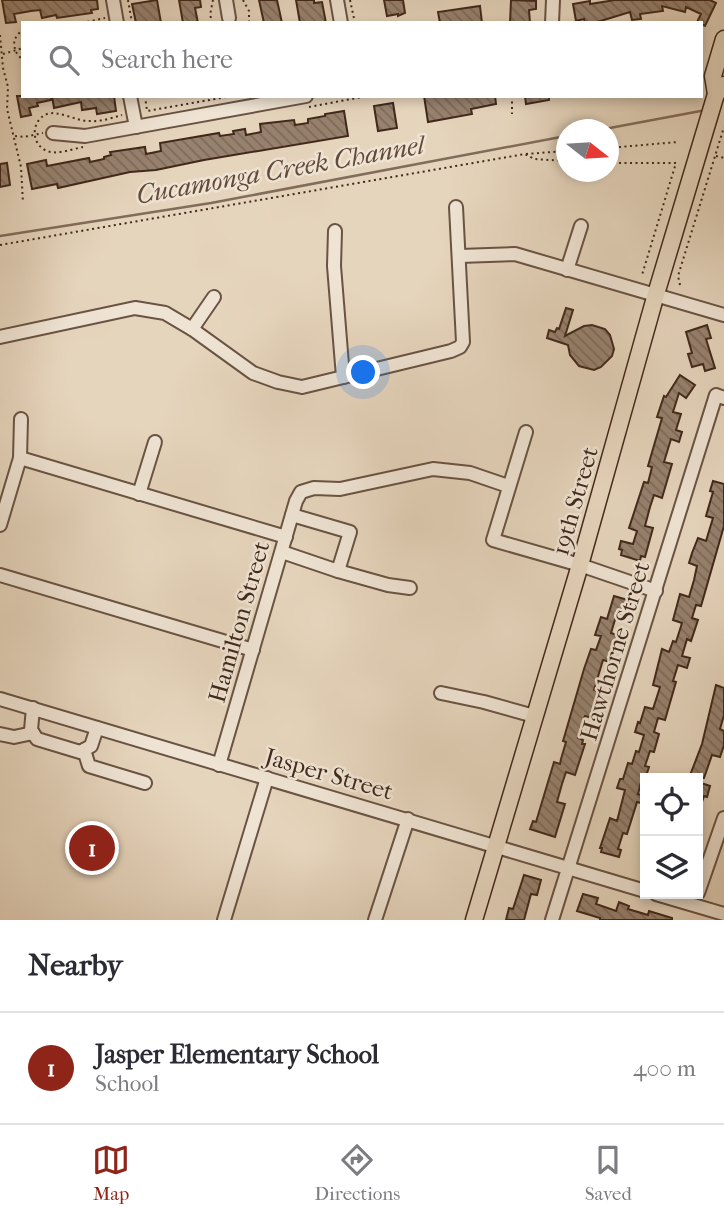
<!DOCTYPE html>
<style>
:root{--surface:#fff;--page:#f7f7f7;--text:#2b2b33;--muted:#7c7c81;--line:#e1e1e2;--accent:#8f2418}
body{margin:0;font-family:"IM FELL French Canon",serif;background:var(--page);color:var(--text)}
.controls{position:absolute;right:21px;bottom:21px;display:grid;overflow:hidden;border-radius:0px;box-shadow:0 4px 10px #0003}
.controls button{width:63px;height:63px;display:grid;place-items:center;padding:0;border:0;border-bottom:2px solid var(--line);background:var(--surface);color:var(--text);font:35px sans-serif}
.compass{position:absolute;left:556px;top:119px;width:63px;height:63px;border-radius:50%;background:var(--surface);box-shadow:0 4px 10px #0003;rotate:107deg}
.you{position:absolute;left:364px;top:373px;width:24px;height:24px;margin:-18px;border:5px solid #fff;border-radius:50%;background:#1a73e8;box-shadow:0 0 0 10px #1a73e833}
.badge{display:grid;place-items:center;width:46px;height:46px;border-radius:50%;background:var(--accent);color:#fff;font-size:23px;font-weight:700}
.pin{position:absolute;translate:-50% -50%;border:4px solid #fff;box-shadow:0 2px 7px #0006}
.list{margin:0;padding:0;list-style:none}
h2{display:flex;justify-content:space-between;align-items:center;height:91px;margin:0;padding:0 28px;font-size:30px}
h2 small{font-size:23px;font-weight:400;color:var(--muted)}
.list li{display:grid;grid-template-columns:46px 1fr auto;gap:21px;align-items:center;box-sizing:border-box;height:112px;padding:0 28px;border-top:2px solid var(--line)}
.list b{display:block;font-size:26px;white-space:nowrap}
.list p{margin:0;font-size:23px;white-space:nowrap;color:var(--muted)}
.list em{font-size:23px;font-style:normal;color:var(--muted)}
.icon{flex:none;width:38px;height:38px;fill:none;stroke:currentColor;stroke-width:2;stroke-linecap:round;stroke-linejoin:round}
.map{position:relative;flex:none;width:724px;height:920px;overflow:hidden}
.search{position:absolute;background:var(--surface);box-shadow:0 4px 10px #0003;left:21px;right:21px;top:21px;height:77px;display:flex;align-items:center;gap:18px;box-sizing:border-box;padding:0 24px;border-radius:0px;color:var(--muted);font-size:26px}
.sheet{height:203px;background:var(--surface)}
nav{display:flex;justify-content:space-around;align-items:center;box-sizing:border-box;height:98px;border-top:2px solid var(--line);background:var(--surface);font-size:19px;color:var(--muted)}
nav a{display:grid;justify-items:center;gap:4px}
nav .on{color:var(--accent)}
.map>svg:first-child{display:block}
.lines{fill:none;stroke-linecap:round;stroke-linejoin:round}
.stream{stroke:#826c5b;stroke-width:2.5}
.building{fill:url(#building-back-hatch);stroke:#41281b;stroke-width:2}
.minor-casing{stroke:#6a5344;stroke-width:16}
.major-casing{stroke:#41281b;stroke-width:19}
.path{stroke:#41281b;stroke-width:2;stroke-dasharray:2 3.5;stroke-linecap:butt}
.minor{stroke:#efe4d4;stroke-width:12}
.major{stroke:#e6d5bd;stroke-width:16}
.labels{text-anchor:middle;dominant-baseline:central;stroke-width:5;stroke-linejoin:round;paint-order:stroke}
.street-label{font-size:24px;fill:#41281b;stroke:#efe4d4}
.water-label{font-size:26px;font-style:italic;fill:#624a3b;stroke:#efe4d4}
</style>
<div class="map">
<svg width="724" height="920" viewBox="0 0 724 920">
<defs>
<pattern id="building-back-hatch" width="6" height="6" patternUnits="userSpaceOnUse" patternTransform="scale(1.75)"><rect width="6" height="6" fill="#97826f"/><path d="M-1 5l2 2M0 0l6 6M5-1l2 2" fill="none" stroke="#7d6a5a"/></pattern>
</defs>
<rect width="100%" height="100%" fill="#e6d5bd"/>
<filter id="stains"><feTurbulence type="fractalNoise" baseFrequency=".00286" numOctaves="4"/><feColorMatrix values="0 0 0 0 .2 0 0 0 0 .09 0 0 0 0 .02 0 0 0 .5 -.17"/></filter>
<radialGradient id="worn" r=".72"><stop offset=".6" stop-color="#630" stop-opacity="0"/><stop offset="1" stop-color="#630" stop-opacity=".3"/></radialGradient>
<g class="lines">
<g class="stream">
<path d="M599,130L706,110"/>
<path d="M0,236L211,203L566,136"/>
</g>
</g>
<g class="building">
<path d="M2,0H97L98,9L91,10L92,13L57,18L56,15L42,18L40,10L31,11L14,14L16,22L6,23Z"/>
<path d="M157,0L161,23H136L132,4Z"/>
<path d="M179,0H200L201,7L195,8L198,23H183Z"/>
<path d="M259,0H277L282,23H264Z"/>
<path d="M296,0H314V3L322,2L326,23H300Z"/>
<path d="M384,0H403L405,13L398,16V14L387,16Z"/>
<path d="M511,0L536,1V9L529,10L530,23H510Z"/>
<path d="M615,0H710L716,3L705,26L697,22L701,14L686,7L685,12L662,6L663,11L640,14L641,19L632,20L630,12L594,23H585L584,19L576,21L573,4L590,1V4Z"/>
<path d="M480,6L482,23H440L438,12Z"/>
<path d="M17,96H51V100L37,103L38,106L29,108L31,115L21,117Z"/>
<path d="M52,96H114L116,111L97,114L96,108L82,110L81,102L54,108Z"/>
<path d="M424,96H495L496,104L471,109L472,114L428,122Z"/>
<path d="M525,96H549V100L526,104Z"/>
<path d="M393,103L397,128L378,131L374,106Z"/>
<path d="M344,111L348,136L204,160L156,170L130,172L58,188L57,184L32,189L27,164L46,160L47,166L89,158L90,162L104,159V157L111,155L110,152L145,147L146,154L161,151L160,143L219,133L220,136L234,134L233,131L245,129L246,135L261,132L260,124L294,120L295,125L308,123V119L325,116V114Z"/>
<path d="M7,163L10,185L0,187V164Z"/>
<path d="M566,308L573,310L565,336L584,326L592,325L605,329L610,335L614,349L612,356L601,367L594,370L579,366L570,355L568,345L547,338L549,330L555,332L557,328L559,329Z"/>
<path d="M707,325L711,338L706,339L715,368L705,371L703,364L692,367L688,354L692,353L686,332Z"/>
<path d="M680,375L695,385L686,398L679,393L673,412L681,414L676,430L682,432L679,442L671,439L664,462L672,464L662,498L654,495L650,507L645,526L653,528L645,557L641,556L640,561L621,555L622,550L619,549L621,541L633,544L637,531L629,528L644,482L648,483L652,467L648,466L662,418L657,417L664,396L666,397Z"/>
<path d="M713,481L724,484V526L701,606L696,605L692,618L698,620L691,641L687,639L682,656L690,658L687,668L678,665L673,681L676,682L665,720L658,718L654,732L659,734L654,752L650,751L645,766L649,767L645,779L642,778L638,794L644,796L641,803L637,802L627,834L623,833L618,849L621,850L619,857L601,852L602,848H600L610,818L617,821L625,790L617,788L620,779H623L628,763L632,764L636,751L639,752L644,735L635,732L638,722L640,723L645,707L653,709L660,687L653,685L662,649L669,652L673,641L676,642L682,623L673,620L680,594L689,597L694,580L697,566L689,563L692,553L698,538L706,541L713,518L706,516L713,492L710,491Z"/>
<path d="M614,596L631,601L627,616L617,613L611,633L620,636L611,662L603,660L594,690L601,693L593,718L585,716L578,738L583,740L582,744H585L575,775L566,772L562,784L557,802L565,804L555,837L530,829L533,821L536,822L554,762L560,764L561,759L566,742L563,741L584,669L591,649L596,650L601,636L595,635L601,617L607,619Z"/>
<path d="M716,685L724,688V715L720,729L724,731V745L720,757L712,755L704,778H689L702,744Z"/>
<path d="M698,782L710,786L707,797L704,796L699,811Z"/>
<path d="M524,875L541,880L537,895L531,894L524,920H506L509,908L513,909Z"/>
<path d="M583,894L598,898L596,904L616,911L619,902L629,906L628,909L648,915L649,911L672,918V920H600V918L577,911Z"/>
</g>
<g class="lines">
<g class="minor-casing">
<g id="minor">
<path d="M113,0L117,23"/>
<path d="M226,0L229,18"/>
<path d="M337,0L341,23"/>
<path d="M552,23L553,0"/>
<path d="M130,96L136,127"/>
<path d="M53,133L85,136L306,96"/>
<path d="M335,231L334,266L343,377"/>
<path d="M460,256L515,254L724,315"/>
<path d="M567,270L581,226"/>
<path d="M192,329L214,297"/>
<path d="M0,337L135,308L165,313L192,329L253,373L278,382L302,387L451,351L460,347L463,342L456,207"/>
<path d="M526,432L493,540L580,565L656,591"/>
<path d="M20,458L286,537"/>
<path d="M139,494L155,442"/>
<path d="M0,525L20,458L21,419"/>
<path d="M282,552L338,571L350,532L292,515"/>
<path d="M338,571L388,585L410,588"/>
<path d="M0,575L253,650"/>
<path d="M441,693L484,702L534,716"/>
<path d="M0,699L645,891"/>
<path d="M33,708L31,730L37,739L80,752L91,746L97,728"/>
<path d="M0,734L14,737L33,733"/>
<path d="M84,750L89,766L145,783"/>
<path d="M219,765L296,501L301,492L314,488L340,489L433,469L470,473L508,486"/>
<path d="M698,893L724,818"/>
<path d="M656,894L724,914"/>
<path d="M224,920L267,778"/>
<path d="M375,920L408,819"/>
<path d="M552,920L716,395L724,398"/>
</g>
</g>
<g class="major-casing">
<g id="major">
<path d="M716,94L713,76L724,39"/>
<path d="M474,920L580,565L656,294L716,94L724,85"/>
</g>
</g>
<g class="path">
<path d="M128,0L132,23"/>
<path d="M243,0L249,11V23"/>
<path d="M350,0L355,23"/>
<path d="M82,23L105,18"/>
<path d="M213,23L210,15L213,0"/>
<path d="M23,28L14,40L15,51L23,61"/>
<path d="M0,35L3,68L8,87L7,109L21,167L23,203"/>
<path d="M3,54L23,48"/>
<path d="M145,96L147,111L232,96"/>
<path d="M512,96V114"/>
<path d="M309,107L367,96"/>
<path d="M15,136L24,137L43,133"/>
<path d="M83,147C72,149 55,156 45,150C30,142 32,120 47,114C58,110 76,121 89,121C100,122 112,118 122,115"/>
<path d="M608,148L678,142"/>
<path d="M526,154L566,151"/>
<path d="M716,156L724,158"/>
<path d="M608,163H676L642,275"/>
<path d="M0,245L525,154L534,159L566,161"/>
<path d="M680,285L678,276L724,127"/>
</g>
<use href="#minor" class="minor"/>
<use href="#major" class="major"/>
</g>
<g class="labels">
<g class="street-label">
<text transform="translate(575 501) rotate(-74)">19th Street</text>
<text transform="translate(239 622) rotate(-74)">Hamilton Street</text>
<text transform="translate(615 651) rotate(-73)">Hawthorne Street</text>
<text transform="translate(329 774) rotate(16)">Jasper Street</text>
</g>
<g class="water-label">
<text transform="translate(280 170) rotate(-10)">Cucamonga Creek Channel</text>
</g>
</g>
<rect width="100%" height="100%" filter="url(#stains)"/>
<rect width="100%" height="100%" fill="url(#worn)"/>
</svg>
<div class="controls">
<button><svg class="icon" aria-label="locate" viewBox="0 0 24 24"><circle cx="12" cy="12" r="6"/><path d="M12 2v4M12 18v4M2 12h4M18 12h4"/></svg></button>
<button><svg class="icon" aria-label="layers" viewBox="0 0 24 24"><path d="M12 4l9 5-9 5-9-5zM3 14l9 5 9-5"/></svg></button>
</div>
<svg class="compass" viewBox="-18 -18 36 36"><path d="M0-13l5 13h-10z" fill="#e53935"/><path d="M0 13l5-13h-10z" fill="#7c7c81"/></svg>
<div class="you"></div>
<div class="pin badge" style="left:92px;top:848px">1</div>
<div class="search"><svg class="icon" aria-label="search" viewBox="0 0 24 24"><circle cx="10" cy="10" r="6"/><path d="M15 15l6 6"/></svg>Search here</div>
</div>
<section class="sheet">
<h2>Nearby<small></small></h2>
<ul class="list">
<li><span class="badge">1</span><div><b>Jasper Elementary School</b><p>School</p></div><em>400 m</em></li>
</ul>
</section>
<nav>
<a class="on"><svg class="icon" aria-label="map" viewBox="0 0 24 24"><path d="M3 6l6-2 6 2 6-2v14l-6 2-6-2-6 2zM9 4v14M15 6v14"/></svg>Map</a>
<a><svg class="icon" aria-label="directions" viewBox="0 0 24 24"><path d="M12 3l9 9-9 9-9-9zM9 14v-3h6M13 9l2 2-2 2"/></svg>Directions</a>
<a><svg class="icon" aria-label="saved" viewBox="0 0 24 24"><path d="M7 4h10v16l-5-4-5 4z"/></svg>Saved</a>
</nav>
